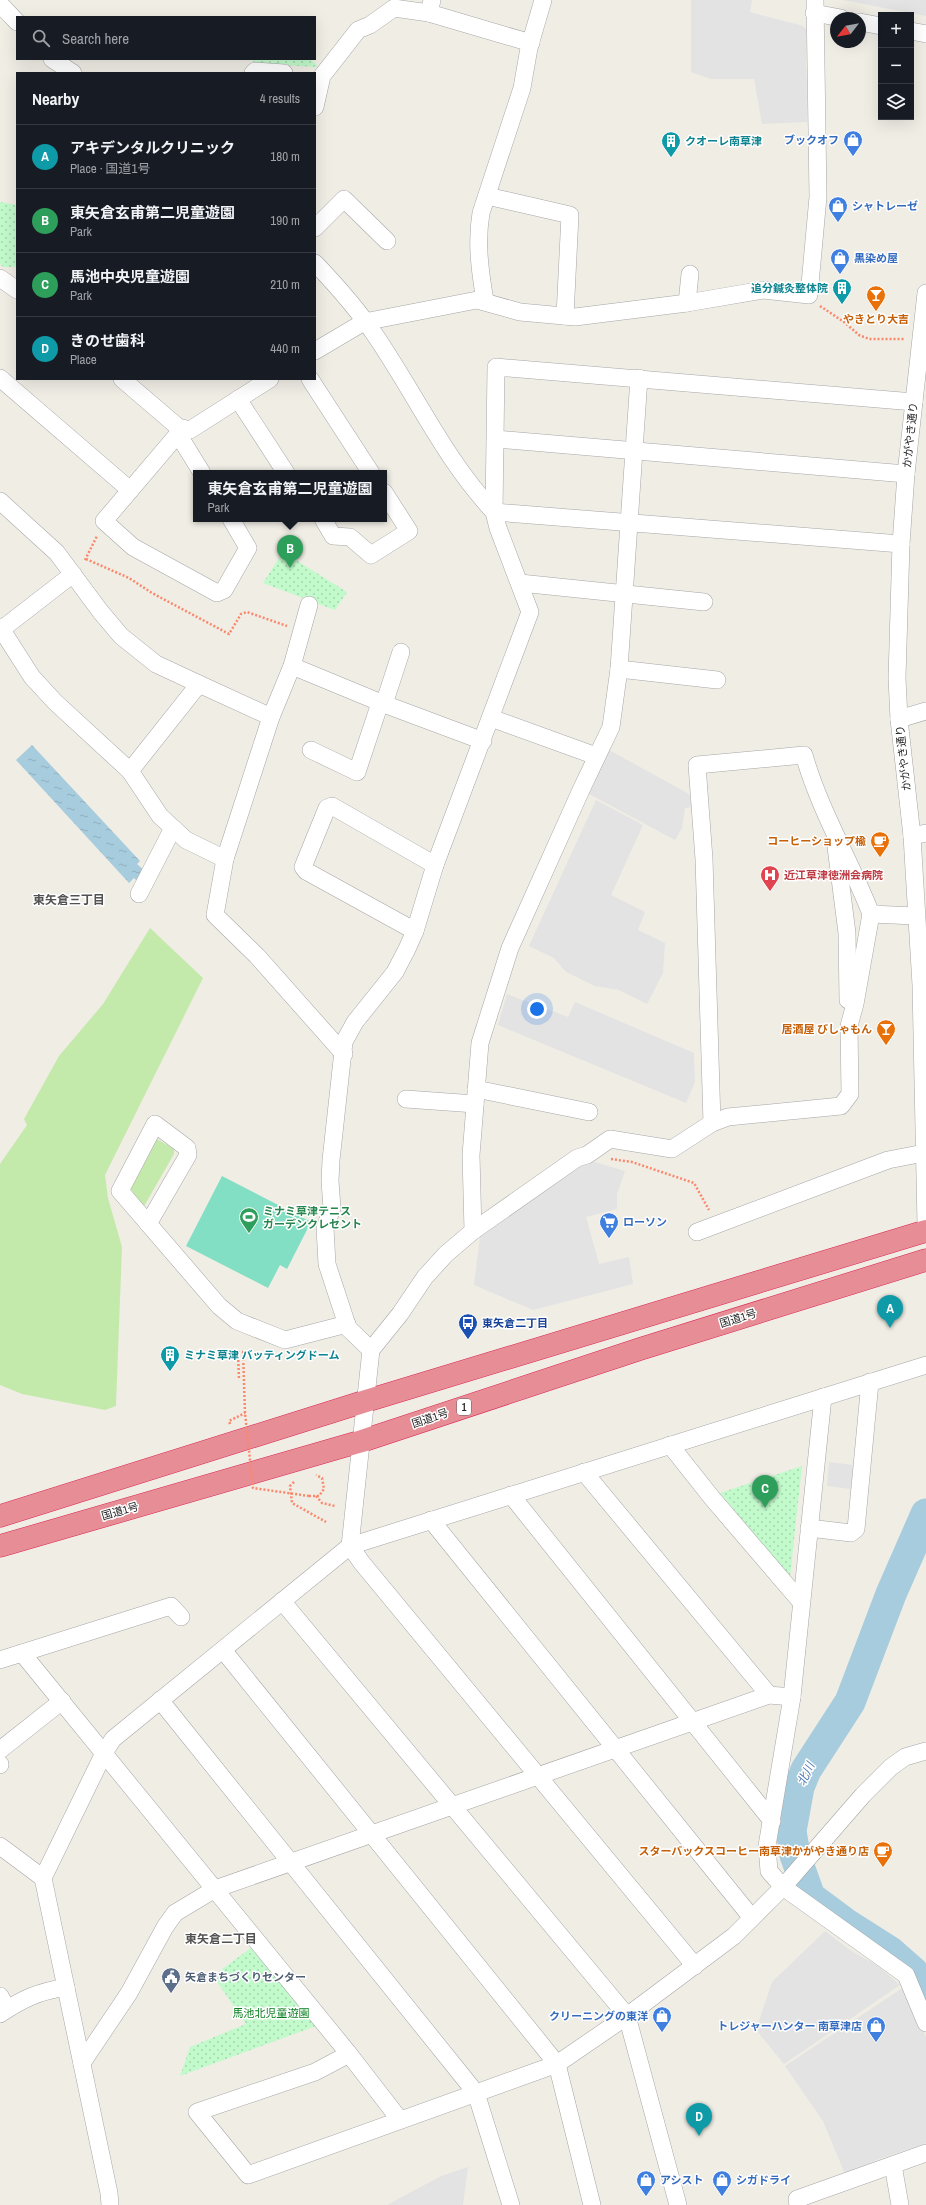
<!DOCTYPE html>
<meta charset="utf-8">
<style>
:root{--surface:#171b24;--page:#242831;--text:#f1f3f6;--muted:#9ea1a6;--line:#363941;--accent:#b45309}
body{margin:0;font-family:"Archivo Narrow","Noto Sans JP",sans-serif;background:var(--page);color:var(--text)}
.controls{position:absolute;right:12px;top:12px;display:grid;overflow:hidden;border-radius:0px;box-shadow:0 4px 16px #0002}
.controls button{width:36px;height:36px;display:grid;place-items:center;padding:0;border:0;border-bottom:1px solid var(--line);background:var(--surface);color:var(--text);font:20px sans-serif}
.compass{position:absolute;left:830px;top:12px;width:36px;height:36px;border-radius:50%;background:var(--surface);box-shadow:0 4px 16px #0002;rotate:239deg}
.you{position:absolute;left:537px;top:1009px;width:14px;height:14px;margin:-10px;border:3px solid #fff;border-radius:50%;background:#1a73e8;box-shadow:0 0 0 6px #1a73e833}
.badge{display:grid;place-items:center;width:26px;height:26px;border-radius:50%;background:var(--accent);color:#fff;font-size:13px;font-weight:700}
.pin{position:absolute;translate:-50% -33px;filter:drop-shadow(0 1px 2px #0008)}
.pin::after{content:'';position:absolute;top:21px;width:14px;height:12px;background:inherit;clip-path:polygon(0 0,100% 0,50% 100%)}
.popup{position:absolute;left:193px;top:470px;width:194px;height:52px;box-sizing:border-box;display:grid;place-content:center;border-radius:0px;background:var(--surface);filter:drop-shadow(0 1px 3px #0005);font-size:13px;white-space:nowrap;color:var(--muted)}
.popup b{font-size:15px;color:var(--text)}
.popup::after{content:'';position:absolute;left:50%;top:100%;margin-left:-8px;border:8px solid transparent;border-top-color:var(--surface)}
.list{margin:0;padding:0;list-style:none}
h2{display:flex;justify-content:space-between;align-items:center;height:52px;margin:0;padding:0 16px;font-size:17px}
h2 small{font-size:13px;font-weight:400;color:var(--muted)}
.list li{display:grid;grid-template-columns:26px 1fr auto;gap:12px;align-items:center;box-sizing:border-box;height:64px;padding:0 16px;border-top:1px solid var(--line)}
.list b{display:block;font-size:15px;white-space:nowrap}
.list p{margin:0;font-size:13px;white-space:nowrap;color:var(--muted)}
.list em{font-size:13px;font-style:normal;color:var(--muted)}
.icon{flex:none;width:22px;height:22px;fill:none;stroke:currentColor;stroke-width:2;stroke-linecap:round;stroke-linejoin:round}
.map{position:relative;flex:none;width:926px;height:2205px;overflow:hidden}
.search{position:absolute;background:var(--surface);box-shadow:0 4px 16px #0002;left:16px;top:16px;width:300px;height:44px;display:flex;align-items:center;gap:10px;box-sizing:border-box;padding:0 14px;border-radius:0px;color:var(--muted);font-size:15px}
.panel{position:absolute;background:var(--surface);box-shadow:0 4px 16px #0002;left:16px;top:72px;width:300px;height:308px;border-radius:0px}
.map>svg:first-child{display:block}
.grass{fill:#c4eaab}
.park{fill:url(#park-dots)}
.pitch{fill:#83dfc4}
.parking{fill:#e3e3e3}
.water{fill:url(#water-ripples)}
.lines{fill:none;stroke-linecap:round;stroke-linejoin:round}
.river{stroke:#a6ccdd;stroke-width:31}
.minor-casing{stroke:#a6a6a6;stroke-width:18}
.highway-casing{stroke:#db2553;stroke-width:23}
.path{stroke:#fa886c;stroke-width:2.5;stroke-dasharray:2 2;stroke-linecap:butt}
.minor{stroke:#fff;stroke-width:17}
.highway{stroke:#e78d96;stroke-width:22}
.path-bridge{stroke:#fa886c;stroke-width:2.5;stroke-dasharray:2 2;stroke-linecap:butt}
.labels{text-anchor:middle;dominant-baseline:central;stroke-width:3;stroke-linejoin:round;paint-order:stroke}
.shield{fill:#fff;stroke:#626262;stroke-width:1}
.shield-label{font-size:10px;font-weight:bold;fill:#1f1f1f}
.shop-label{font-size:11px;font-weight:bold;fill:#366cbe;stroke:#fff;text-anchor:start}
.culture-label{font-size:11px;font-weight:bold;fill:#0d838f;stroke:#fff;text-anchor:start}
.food-label{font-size:11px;font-weight:bold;fill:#c56008;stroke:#fff;text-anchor:end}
.street-label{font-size:11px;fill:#1f1f1f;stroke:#fff}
.health-label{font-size:11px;font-weight:bold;fill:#be3a42;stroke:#fff;text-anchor:start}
.leisure-label{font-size:11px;font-weight:bold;fill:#27864d;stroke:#fff;text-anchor:start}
.transit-label{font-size:11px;font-weight:bold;fill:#164399;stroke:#fff;text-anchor:start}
.service-label{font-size:11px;font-weight:bold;fill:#4e5e75;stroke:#fff;text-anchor:start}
.park-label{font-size:11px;fill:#0b7f20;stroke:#fff}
.neighbourhood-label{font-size:12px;font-weight:bold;fill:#525252;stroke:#fff}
.water-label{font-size:12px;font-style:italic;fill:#4b74af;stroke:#fff}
</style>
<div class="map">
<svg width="926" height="2205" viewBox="0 0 926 2205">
<defs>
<pattern id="park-dots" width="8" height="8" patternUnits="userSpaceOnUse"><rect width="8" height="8" fill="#c2facc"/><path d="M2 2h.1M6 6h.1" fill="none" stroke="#a6d6af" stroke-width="1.8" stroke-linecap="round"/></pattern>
<pattern id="water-ripples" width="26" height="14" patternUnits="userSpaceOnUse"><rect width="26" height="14" fill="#a6ccdd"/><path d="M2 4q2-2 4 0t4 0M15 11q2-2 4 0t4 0" fill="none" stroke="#8eafbd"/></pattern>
</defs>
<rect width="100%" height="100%" fill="#f0ede5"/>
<g class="grass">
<path d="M150,928L203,978L105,1175L108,1198L122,1247L116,1406L105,1410L22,1394L0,1385V1164L27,1125L24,1119L59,1056L103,1004Z"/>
<path d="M157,1139L174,1149V1154L143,1208L131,1189Z"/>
</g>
<g class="park">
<path d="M250,59H310L319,67L257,64Z"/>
<path d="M0,202L17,205V267H3L0,264Z"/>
<path d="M283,552L347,592L335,610L263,583Z"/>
<path d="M802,1466L790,1577L720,1493Z"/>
<path d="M252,1947L316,2026L180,2076L190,2047L246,2024L213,1976Z"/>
</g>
<path class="pitch" d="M222,1176L311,1222L287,1269L280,1265L268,1288L186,1246Z"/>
<g class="parking">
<path d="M691,0H752L750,12L803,26L806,29L807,122L762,124L754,79H711L691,72Z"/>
<path d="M843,0H926V16Z"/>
<path d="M609,750L689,794L692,807L685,808L682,828L675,840L589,794Z"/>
<path d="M596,800L643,825L611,895L645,912L638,930L665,943L663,973L647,1004L619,990L595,986L566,972L554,958L529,946Z"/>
<path d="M507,994L568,1017L575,1002L694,1053L695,1082L686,1103L498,1025Z"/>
<path d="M595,1162L625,1171L617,1194V1209L586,1217L599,1264L629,1257L633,1284L533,1310L474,1285L480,1237L578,1168L587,1163Z"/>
<path d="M829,1462L853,1465L851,1489L827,1486Z"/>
<path d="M825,1931L850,1950L878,1966L900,1985L784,2064L756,2030L772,1982Z"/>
<path d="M904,1987L926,2037V2143L879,2159L845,2174L823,2121L785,2066Z"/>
<path d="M468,2167L463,2205H387L441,2176Z"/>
</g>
<path class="water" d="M32,745L140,861L137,864L146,872L139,883L134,878L129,883L16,760Z"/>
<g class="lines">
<path class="river" d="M926,1514L891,1594L850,1702L806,1770L799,1787L791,1831L795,1855L810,1897L845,1923L889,1951L913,1972L926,2001"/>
<g class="minor-casing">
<g id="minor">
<path d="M0,4L17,22"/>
<path d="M429,13L531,43"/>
<path d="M814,13L841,18"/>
<path d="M860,22L881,26"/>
<path d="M911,31L926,34"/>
<path d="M52,59L73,73"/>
<path d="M253,73L255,71L284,73"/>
<path d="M315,107L322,76L358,30L370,25L394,8L429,13L432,0"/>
<path d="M487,196L570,215L565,316"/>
<path d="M315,228L344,199L387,241"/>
<path d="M315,263C336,285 358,310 375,335C416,395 445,460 494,512L901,544"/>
<path d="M0,278L17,290"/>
<path d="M926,293L906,474L901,544L897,678L899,719L912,836L921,985L926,1224"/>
<path d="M485,301C480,271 476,243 481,213L522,88L529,48L543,0"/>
<path d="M687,303L690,274"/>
<path d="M315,351L364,322L477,300L520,312L575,317L687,303L763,290L809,295L818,197L815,0"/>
<path d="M0,378L130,490"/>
<path d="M639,378L619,669L611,727L581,790L510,948L480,1043L471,1155L473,1231L446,1254L425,1277L400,1314L371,1350L350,1546L362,1563L695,1966"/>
<path d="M122,379L178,427L190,430L270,379"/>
<path d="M310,379L371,473"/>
<path d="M238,399L286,473"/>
<path d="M178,427V434L202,473"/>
<path d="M178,434L104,521L133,547L217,593L224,590L248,548L231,519"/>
<path d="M496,439L906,474"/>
<path d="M0,501L57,553L100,611L121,636L156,664L199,684L130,771L160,816L186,840L225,859L215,915L257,956L344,1054"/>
<path d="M323,519L333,536L350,537L371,555L409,531L384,492"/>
<path d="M520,583L704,602"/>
<path d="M0,627L32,677L55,702L130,771"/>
<path d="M2,629L73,574"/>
<path d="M292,666L384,704L483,741"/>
<path d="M619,669L717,680"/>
<path d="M199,684L271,717"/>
<path d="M384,704L401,652"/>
<path d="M491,718L596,756"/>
<path d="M899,719L926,711"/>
<path d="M311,750L357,772L380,703"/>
<path d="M912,836L926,833"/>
<path d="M836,847L847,933L848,1000"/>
<path d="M225,859L271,717L292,666L309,605"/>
<path d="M139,894L173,828"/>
<path d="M415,931L306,871L303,867L327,808L332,806L435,865"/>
<path d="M476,1089L589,1112"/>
<path d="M406,1099L475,1104"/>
<path d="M712,1123L704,859L697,765L804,755C820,811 850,860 871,914L915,916"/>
<path d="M148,1224L188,1155L187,1148L155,1124L120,1191L219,1306L237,1321L285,1340L347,1324"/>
<path d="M473,1231L577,1158L587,1155L610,1139L672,1149L712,1123L728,1117L841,1106L850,1094L849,1026L855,1004L871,914"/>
<path d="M697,1232L888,1160L924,1153"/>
<path d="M371,1350L348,1328L327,1264L325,1228L332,1208L330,1181L331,1160L344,1042L355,1022L395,972L407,949L415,931L435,865L530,612L498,528L494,512L496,367L914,402"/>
<path d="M823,1397L792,1697L767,1846L769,1871L783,1887L906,1975L926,2023"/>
<path d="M670,1445L712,1498L801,1602"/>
<path d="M584,1472L769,1695"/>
<path d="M511,1495L772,1821"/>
<path d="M431,1520L752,1918"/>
<path d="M809,1528L851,1533L856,1529L870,1382"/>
<path d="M282,1601L627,2016L678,2205"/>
<path d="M223,1650L557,2064L592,2205"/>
<path d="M22,1653L349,2054L400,2120"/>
<path d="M0,1660L171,1606L181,1617"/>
<path d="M160,1700L476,2093L511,2205"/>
<path d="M0,1750L62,1701"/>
<path d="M0,1764V1765"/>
<path d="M0,1846L43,1878"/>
<path d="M0,1996L7,2009"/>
<path d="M0,2014C24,1998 38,1992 66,1987"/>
<path d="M349,2054L315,2072L197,2112L248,2175L557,2064L627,2016L734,1936L783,1887L863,1795L891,1767L905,1757L926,1751"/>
<path d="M82,2063L129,1993L165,1927L175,1913L215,1889L769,1695L792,1697"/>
<path d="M893,2165L900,2205"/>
<path d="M110,2205L109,2193L43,1878L104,1753L113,1739L350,1546L926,1365"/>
<path d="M798,2205L797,2199L926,2153"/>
</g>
</g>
<g class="highway-casing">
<g id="highway">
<path d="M0,1516L366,1401L926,1231"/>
<path d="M0,1546L362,1441L640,1349L926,1260"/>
</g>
</g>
<g class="path">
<path d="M820,306L844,322L859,335L869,339H905"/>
<path d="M86,559L129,578L152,593L229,634L241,614L247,612L287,626"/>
<path d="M85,560L97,536"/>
<path d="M611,1159L632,1162L694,1183L709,1210"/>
<path d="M238,1352L239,1379"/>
<path d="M230,1424L229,1421L245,1413"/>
<path d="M294,1482L290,1486L292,1503L326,1522"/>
<path d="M309,1496H319L324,1489L322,1478L316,1475"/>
<path d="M316,1496L322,1503L335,1506"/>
</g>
<use href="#minor" class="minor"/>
<use href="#highway" class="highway"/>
<path class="path-bridge" d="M238,1352H243L245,1413L253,1488L309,1496"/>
</g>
<defs>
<g id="shop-pin" transform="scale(1)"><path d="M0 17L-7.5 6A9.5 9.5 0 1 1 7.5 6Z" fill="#3f7fe0" stroke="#fff"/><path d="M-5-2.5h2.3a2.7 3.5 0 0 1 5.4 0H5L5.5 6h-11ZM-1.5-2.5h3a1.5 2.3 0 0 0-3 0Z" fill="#fff"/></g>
<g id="building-pin" transform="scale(1)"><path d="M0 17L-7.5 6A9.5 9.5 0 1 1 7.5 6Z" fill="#0f9aa8" stroke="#fff"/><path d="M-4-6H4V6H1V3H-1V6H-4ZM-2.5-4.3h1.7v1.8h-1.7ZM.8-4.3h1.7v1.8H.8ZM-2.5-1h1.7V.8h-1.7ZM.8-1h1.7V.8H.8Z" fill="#fff"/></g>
<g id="bar-pin" transform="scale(1)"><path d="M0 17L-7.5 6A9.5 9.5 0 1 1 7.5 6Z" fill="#e8710a" stroke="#fff"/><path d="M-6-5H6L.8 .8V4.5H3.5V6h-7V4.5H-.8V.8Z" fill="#fff"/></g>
<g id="cafe-pin" transform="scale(1)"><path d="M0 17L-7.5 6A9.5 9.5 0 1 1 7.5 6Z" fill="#e8710a" stroke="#fff"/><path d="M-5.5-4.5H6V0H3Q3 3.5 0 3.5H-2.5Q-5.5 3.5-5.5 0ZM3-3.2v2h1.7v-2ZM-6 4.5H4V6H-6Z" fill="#fff"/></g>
<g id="hospital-pin" transform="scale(1)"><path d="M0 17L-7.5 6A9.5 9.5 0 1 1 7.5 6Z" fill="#e0444e" stroke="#fff"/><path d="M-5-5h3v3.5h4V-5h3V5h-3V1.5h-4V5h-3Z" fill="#fff"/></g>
<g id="stadium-pin" transform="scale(1)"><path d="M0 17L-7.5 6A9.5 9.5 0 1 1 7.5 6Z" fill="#2e9e5b" stroke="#fff"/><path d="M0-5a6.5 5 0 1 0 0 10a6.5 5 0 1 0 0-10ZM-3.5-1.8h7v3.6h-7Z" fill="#fff"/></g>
<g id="supermarket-pin" transform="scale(1)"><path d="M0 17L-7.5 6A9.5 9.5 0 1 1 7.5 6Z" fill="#3f7fe0" stroke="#fff"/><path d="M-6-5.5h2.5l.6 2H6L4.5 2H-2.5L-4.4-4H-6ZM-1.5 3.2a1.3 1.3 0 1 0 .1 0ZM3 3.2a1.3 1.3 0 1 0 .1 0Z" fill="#fff"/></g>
<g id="bus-pin" transform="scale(1)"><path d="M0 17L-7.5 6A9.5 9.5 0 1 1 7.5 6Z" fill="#1a4fb4" stroke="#fff"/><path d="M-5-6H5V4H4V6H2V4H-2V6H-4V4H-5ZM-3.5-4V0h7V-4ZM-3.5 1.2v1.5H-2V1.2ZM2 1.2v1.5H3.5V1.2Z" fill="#fff"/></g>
<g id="civic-pin" transform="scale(1)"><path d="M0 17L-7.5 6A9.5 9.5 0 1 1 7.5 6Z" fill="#5c6f8a" stroke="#fff"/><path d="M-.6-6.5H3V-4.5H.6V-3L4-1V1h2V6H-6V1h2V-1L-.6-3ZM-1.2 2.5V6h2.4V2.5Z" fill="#fff"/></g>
</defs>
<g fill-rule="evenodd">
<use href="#shop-pin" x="853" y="140"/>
<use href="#building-pin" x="671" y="141"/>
<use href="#shop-pin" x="838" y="206"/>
<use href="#shop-pin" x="840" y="258"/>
<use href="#building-pin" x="842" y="288"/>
<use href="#bar-pin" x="876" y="295"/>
<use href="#cafe-pin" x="880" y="841"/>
<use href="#hospital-pin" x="770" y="875"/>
<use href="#bar-pin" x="886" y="1029"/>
<use href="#stadium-pin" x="249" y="1217"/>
<use href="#supermarket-pin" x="609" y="1222"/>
<use href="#bus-pin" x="468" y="1323"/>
<use href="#building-pin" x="170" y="1355"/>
<use href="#cafe-pin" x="883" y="1851"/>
<use href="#civic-pin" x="171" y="1977"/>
<use href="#shop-pin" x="662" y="2016"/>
<use href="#shop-pin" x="876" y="2026"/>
<use href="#shop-pin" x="646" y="2180"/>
<use href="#shop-pin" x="722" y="2180"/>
</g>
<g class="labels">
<rect class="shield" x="457" y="1399" width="14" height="16" rx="3"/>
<g class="shield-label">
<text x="464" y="1407">1</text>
</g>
<g class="shop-label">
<text x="839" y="140" text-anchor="end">ブックオフ</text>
<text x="852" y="206">シャトレーゼ</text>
<text x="854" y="258">黒染め屋</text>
<text x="623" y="1222">ローソン</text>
<text x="648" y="2016" text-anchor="end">クリーニングの東洋</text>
<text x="862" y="2026" text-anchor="end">トレジャーハンター 南草津店</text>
<text x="660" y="2180">アシスト</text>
<text x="736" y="2180">シガドライ</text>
</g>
<g class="culture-label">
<text x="685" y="141">クオーレ南草津</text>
<text x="828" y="288" text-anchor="end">追分鍼灸整体院</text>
<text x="184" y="1355">ミナミ草津 バッティングドーム</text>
</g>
<g class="food-label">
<text x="876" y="319" text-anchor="middle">やきとり大吉</text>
<text x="866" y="841">コーヒーショップ楡</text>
<text x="872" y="1029">居酒屋 びしゃもん</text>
<text x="869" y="1851">スターバックスコーヒー南草津かがやき通り店</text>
</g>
<g class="street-label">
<text transform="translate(910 435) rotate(-84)">かがやき通り</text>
<text transform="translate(903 758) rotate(-96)">かがやき通り</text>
<text transform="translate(738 1318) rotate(-17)">国道1号</text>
<text transform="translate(430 1418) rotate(-18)">国道1号</text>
<text transform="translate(120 1511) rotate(-16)">国道1号</text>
</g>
<g class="health-label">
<text x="784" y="875">近江草津徳洲会病院</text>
</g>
<g class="leisure-label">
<text x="263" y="1211">ミナミ草津テニス<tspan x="263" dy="13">ガーデンクレセント</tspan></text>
</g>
<g class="transit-label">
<text x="482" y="1323">東矢倉二丁目</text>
</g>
<g class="service-label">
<text x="185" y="1977">矢倉まちづくりセンター</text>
</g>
<g class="park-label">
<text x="271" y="2013">馬池北児童遊園</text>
</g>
<g class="neighbourhood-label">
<text x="69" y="900">東矢倉三丁目</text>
<text x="221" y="1939">東矢倉二丁目</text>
</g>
<g class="water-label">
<text transform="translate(806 1774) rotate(-64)">北川</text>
</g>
</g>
</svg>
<div class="controls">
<button>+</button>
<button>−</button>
<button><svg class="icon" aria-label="layers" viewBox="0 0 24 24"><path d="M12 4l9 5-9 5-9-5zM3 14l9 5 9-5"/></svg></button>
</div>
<svg class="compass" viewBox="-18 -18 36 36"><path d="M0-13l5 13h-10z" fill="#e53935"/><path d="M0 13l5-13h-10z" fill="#9ea1a6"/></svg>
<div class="you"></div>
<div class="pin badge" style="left:890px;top:1328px;background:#0f9aa8">A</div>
<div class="pin badge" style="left:290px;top:568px;background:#2e9e5b">B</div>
<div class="popup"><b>東矢倉玄甫第二児童遊園</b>Park</div>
<div class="pin badge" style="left:765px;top:1508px;background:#2e9e5b">C</div>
<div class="pin badge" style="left:699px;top:2136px;background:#0f9aa8">D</div>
<div class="search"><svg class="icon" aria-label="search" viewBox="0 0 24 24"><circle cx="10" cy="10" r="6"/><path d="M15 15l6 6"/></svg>Search here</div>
<section class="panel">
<h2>Nearby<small>4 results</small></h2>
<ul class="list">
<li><span class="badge" style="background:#0f9aa8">A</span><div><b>アキデンタルクリニック</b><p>Place · 国道1号</p></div><em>180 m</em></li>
<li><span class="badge" style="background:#2e9e5b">B</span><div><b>東矢倉玄甫第二児童遊園</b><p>Park</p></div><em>190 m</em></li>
<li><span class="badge" style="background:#2e9e5b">C</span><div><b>馬池中央児童遊園</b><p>Park</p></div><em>210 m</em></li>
<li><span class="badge" style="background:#0f9aa8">D</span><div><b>きのせ歯科</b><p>Place</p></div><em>440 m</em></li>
</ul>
</section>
</div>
